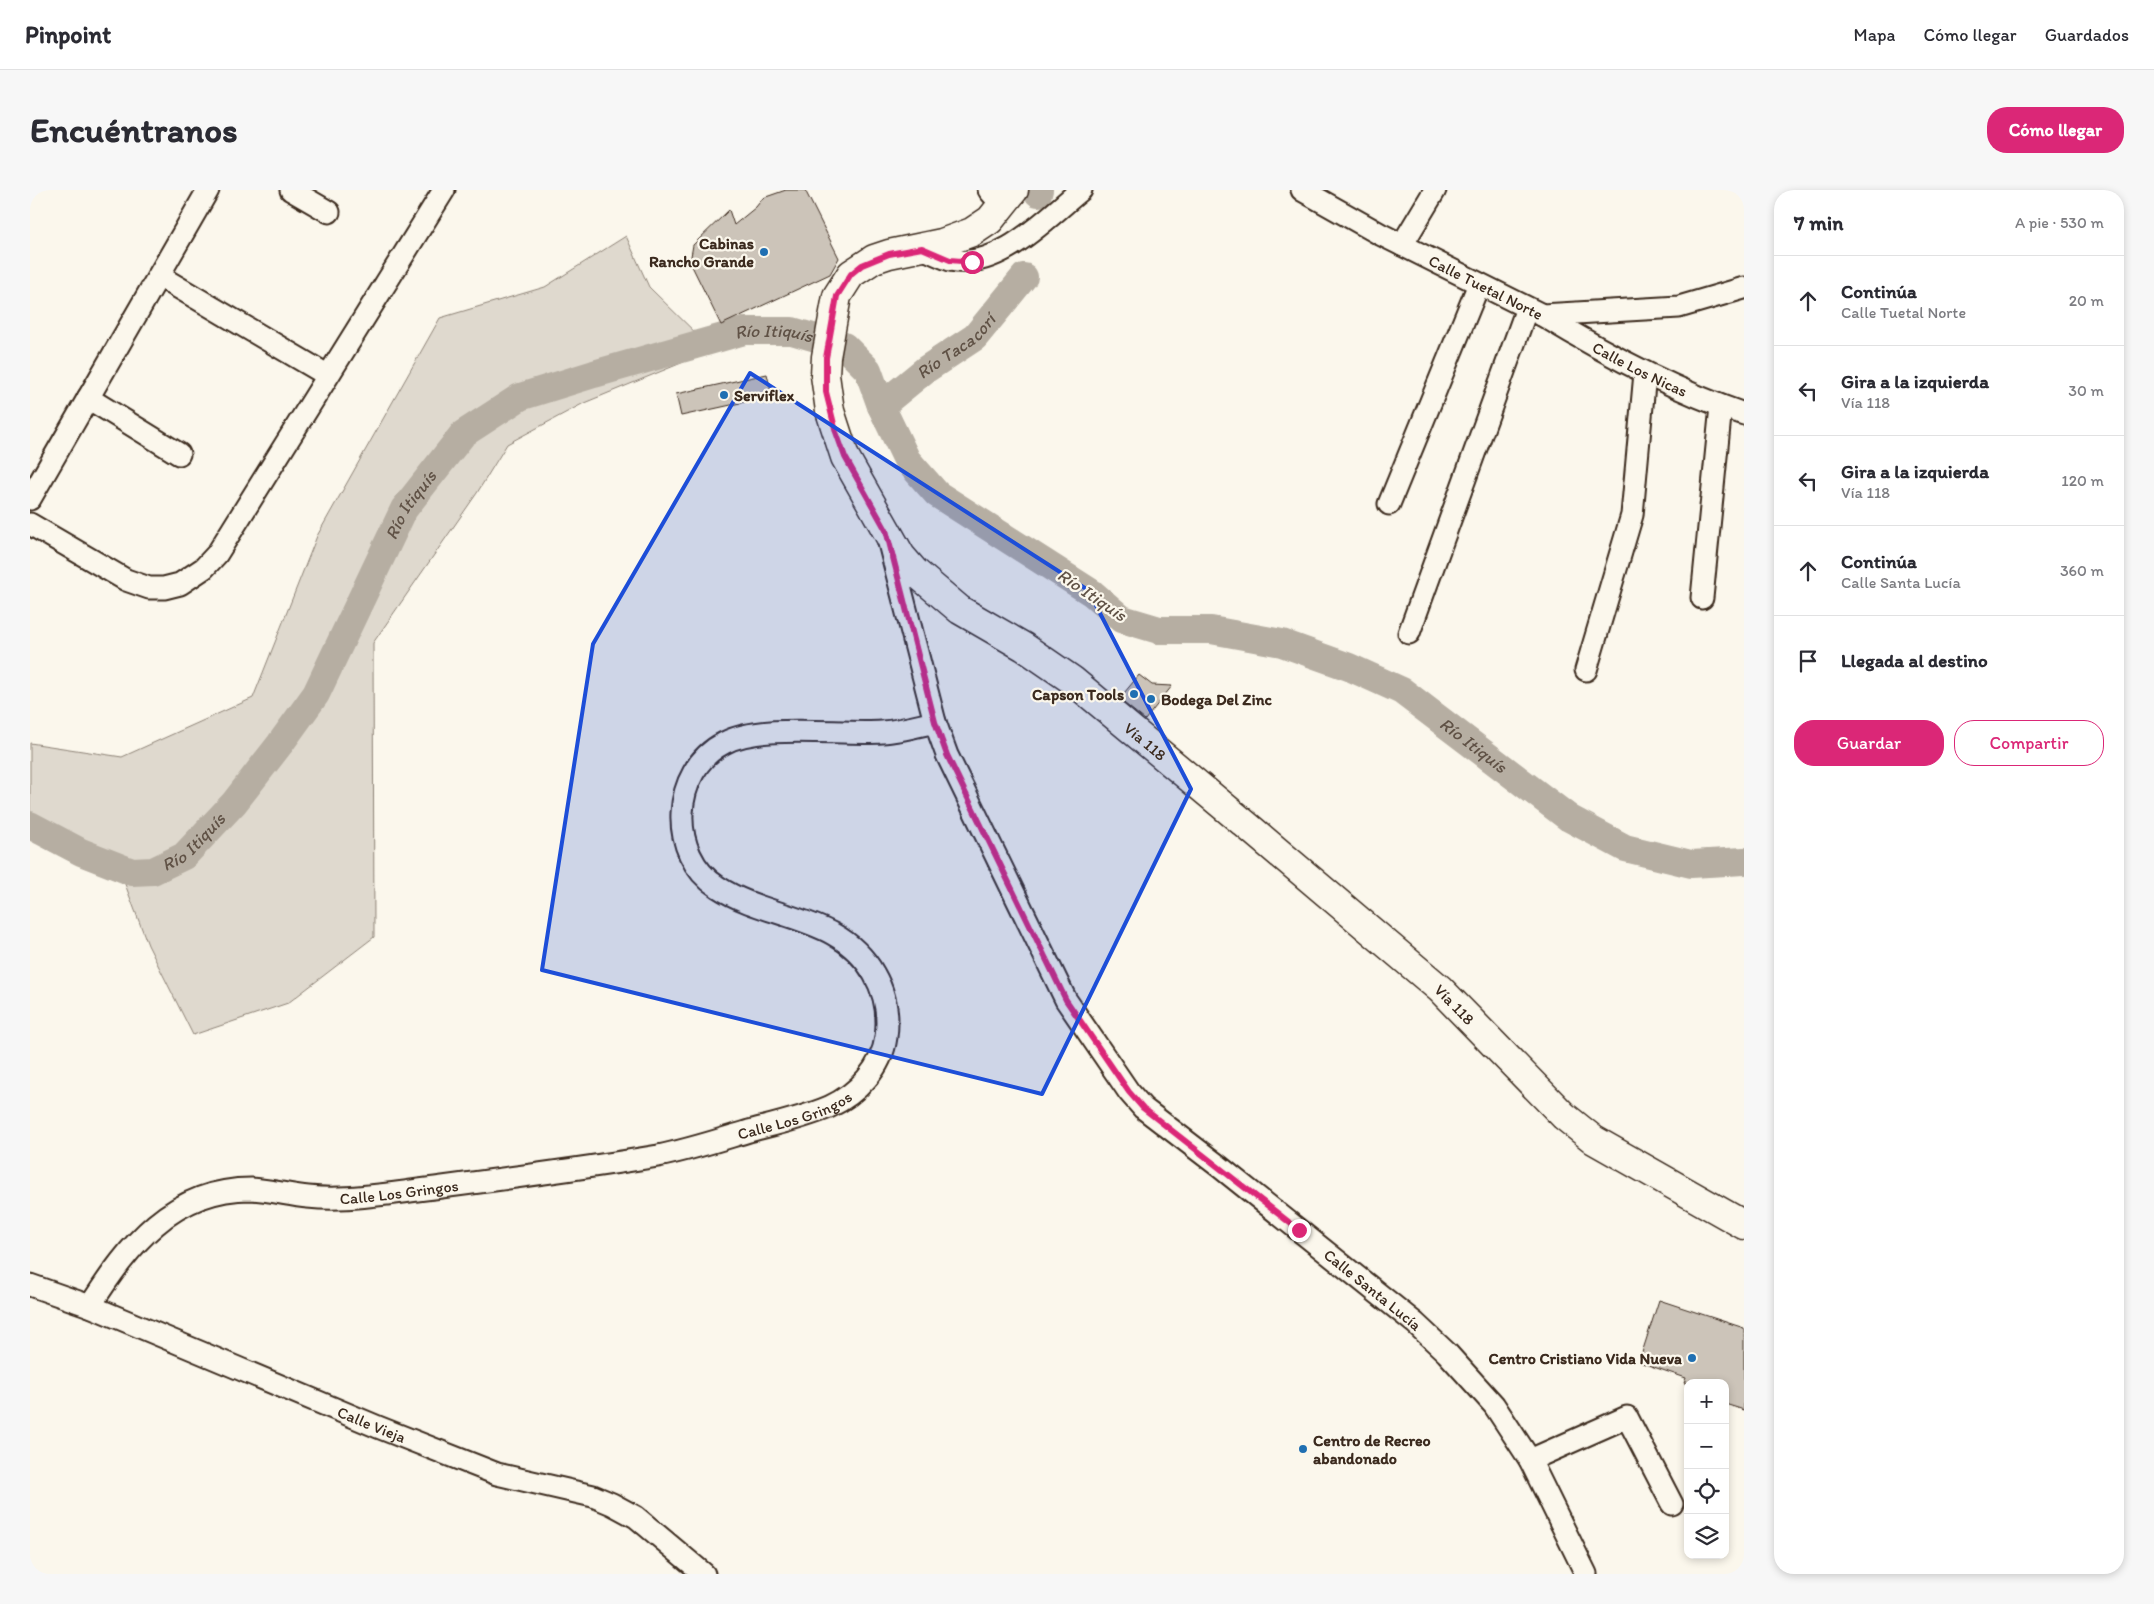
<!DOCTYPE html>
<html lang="es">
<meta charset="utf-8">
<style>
:root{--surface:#fff;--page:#f7f7f7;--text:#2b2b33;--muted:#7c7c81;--line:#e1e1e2;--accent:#db2777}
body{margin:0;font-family:Itim,sans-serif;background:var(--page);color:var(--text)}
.controls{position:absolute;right:15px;bottom:15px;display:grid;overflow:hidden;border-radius:10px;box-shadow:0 2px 8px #0003}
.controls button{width:45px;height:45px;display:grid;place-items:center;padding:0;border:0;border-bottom:1px solid var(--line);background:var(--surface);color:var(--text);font:25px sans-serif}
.stop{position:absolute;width:15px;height:15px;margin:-11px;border:4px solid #db2777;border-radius:50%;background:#fff}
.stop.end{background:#db2777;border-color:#fff;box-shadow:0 1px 5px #0008}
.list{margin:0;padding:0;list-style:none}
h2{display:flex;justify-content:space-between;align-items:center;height:65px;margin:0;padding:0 20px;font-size:21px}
h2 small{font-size:16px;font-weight:400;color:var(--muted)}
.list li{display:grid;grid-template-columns:32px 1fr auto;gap:15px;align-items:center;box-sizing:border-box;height:90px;padding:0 20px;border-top:1px solid var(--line)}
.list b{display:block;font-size:19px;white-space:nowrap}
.list p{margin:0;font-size:16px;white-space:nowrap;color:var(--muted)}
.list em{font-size:16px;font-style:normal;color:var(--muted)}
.actions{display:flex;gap:10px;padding:15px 20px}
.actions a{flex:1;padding:11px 0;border:1px solid var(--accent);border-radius:20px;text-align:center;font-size:18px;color:var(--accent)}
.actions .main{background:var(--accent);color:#fff}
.icon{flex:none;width:28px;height:28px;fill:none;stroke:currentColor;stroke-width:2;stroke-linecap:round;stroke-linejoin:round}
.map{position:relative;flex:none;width:1714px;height:1384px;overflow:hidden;border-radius:20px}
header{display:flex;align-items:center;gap:30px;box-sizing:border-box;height:70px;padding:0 25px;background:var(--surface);border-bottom:1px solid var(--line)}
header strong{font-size:24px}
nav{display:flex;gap:28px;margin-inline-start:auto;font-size:18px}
.intro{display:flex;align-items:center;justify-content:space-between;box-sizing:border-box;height:120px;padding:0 30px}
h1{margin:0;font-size:35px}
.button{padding:12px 22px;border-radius:20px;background:var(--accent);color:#fff;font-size:18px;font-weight:700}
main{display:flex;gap:30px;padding:0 30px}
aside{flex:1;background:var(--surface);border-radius:20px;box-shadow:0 2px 8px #0003}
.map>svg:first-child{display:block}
.green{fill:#dfd9ce;stroke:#8d8276}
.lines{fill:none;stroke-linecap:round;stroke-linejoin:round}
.river{stroke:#b6aea2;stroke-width:28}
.building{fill:#ccc4b9;stroke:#3b2a1e}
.minor-casing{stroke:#3b2a1e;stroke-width:25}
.major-casing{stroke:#3b2a1e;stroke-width:31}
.minor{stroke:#fbf7ec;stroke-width:21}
.major{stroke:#fbf7ec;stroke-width:28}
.route{stroke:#db2777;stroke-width:6}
.marked{fill:#1d4ed8;fill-opacity:0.2;stroke:#1d4ed8;stroke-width:4;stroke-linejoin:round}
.poi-dot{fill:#1f6fb2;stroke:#fbf7ec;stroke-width:2}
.labels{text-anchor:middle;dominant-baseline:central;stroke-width:4.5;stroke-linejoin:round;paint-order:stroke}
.poi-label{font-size:16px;font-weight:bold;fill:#3b2a1e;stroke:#fbf7ec;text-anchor:end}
.street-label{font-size:16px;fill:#3b2a1e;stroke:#fbf7ec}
.water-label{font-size:18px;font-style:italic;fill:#605246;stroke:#fbf7ec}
</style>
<header>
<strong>Pinpoint</strong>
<nav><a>Mapa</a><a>Cómo llegar</a><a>Guardados</a></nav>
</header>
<div class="intro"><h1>Encuéntranos</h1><a class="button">Cómo llegar</a></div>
<main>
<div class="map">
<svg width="1714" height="1384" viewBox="0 0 1714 1384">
<rect width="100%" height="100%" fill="#fbf7ec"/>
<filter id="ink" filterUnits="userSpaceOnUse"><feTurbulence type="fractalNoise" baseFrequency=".02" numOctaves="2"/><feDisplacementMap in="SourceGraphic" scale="10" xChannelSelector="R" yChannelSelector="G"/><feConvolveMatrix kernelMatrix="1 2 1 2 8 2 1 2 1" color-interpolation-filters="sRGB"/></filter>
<g filter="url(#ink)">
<path class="green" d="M596,46L619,97L683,160L554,213L477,254L447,303L343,453L344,747L258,813L163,845L118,755L95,694L0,640V553L92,567L223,508L287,346L410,128L515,97Z"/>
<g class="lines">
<g class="river">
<path d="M1008,3L1009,0"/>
<path id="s1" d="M851,216L895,180L945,147L994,87"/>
<path id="s2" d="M0,635L51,662L102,682L123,681L154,666L204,613L250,554L286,504L374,319L433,244L490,207L564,184L714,141H762L814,156L838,180L851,216L877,270L907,304L1062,403L1092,429L1129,440H1181L1252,453L1319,477L1372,501L1539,628L1595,658L1661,674L1714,671"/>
</g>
</g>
<g class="building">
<path d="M756,0H775L809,68L800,84L691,135L660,72L663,55L699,20L704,35L726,17L733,8Z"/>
<path d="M737,184L742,206L651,226L646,204Z"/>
<path d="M1109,485L1122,495L1142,496L1115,530L1089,509Z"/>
<path d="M1629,1110L1714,1138V1220L1695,1214V1193H1654L1656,1188L1609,1172Z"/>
</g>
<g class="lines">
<g class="minor-casing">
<g id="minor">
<path d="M261,0L299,22"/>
<path d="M959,0L973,16"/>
<path id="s3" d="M1272,0L1350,44L1512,125L1649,117L1714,98"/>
<path d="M1372,55L1405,0"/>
<path d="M892,58C901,62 911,67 920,70C969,81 1016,28 1051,0"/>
<path d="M129,86L297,185"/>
<path id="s4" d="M1512,125C1576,164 1643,200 1714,224"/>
<path d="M58,208L149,264"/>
<path d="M0,309L178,0"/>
<path d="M1359,314L1449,94"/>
<path d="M0,334L96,390L119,398H134L150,394L174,378L187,364L414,0"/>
<path id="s5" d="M859,353L905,532L917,565L1036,810L1099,902L1113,918L1190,977L1385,1133L1417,1163L1464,1215L1500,1270L1556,1384"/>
<path d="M1672,408L1691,216"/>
<path d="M1379,443L1497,118"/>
<path d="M1556,480L1602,325L1615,183"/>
<path id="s6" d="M0,1095L60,1116L348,1237L467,1284L563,1306L582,1314L606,1327L674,1384"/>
<path id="s7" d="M60,1116C99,1055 142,999 221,999C240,1000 259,1005 278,1007C305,1010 331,1007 358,1004C448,992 539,981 628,966C659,960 689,950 719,941C746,934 773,928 799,917C827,904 852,878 856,847C859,825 855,803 844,784C810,724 740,731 688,697C637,665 641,580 694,553C732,533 808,545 852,542C870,541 887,536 905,532"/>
<path d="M1500,1270L1597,1227L1642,1314"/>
</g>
</g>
<g class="major-casing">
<g id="major">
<path id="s8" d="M984,0L960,30L942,42L912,53L859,64L844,69L821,84L807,106L796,167L795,185L800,221L815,267L871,366L884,381L930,420L994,457L1042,490L1221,639L1410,799L1534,926L1564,950L1714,1035"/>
</g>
</g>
<use href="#minor" class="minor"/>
<use href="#major" class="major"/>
</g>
</g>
<g class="lines" filter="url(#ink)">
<path class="route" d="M942,72L920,70L892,58L859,64L832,75L821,84L807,106L796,168V202L806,242L815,267L856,340L905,532L917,565L1036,810L1099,902L1113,918L1269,1040"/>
</g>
<path class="marked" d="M720,183L1058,400L1161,599L1012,904L512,780L563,454Z"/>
<g class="poi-dot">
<circle cx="734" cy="62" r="5"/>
<circle cx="694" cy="205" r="5"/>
<circle cx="1104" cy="504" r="5"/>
<circle cx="1121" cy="509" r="5"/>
<circle cx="1662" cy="1168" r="5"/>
<circle cx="1273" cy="1259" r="5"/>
</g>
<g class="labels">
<g class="poi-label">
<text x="724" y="53">Cabinas<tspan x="724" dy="18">Rancho Grande</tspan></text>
<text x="704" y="205" text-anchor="start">Serviflex</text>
<text x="1094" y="504">Capson Tools</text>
<text x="1131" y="509" text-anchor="start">Bodega Del Zinc</text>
<text x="1652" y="1168">Centro Cristiano Vida Nueva</text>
<text x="1283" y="1250" text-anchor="start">Centro de Recreo<tspan x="1283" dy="18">abandonado</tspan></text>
</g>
<g class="street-label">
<text stroke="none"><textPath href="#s3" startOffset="208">Calle Tuetal Norte</textPath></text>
<text stroke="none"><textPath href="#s4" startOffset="112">Calle Los Nicas</textPath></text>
<text stroke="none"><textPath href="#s8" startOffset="802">Vía 118</textPath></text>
<text stroke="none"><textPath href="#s8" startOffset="1208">Vía 118</textPath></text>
<text stroke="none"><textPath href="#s7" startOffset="762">Calle Los Gringos</textPath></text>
<text stroke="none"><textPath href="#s7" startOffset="358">Calle Los Gringos</textPath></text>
<text stroke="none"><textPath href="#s5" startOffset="918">Calle Santa Lucía</textPath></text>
<text stroke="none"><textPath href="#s6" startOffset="369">Calle Vieja</textPath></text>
</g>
<g class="water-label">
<text stroke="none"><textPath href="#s2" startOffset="1009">Río Itiquís</textPath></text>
<text stroke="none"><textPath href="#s1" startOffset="96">Río Tacacorí</textPath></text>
<text stroke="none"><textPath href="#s2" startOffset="589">Río Itiquís</textPath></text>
<text transform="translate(1062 405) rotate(34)">Río Itiquís</text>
<text stroke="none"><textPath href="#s2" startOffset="1864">Río Itiquís</textPath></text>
<text stroke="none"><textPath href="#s2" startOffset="184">Río Itiquís</textPath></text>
</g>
</g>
</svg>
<div class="controls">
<button>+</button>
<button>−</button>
<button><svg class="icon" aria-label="locate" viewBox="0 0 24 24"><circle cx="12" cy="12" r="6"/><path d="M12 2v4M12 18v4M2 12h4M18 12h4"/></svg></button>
<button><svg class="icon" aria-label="layers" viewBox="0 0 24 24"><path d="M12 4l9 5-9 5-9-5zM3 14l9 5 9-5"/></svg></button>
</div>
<div class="stop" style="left:942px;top:72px"></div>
<div class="stop end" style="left:1269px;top:1040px"></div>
</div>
<aside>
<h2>7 min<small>A pie · 530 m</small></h2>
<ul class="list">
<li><svg class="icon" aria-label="ahead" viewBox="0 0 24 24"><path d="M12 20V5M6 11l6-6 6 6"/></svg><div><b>Continúa</b><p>Calle Tuetal Norte</p></div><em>20 m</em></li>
<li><svg class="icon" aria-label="left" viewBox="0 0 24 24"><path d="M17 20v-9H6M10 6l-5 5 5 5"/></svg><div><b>Gira a la izquierda</b><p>Vía 118</p></div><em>30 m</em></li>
<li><svg class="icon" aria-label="left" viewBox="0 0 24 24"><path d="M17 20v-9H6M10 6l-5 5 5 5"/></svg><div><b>Gira a la izquierda</b><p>Vía 118</p></div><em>120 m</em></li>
<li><svg class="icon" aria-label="ahead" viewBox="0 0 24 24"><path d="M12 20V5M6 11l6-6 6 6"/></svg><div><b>Continúa</b><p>Calle Santa Lucía</p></div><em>360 m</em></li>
<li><svg class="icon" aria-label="arrive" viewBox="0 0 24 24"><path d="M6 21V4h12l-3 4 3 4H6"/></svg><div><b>Llegada al destino</b></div></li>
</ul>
<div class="actions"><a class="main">Guardar</a><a>Compartir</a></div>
</aside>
</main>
